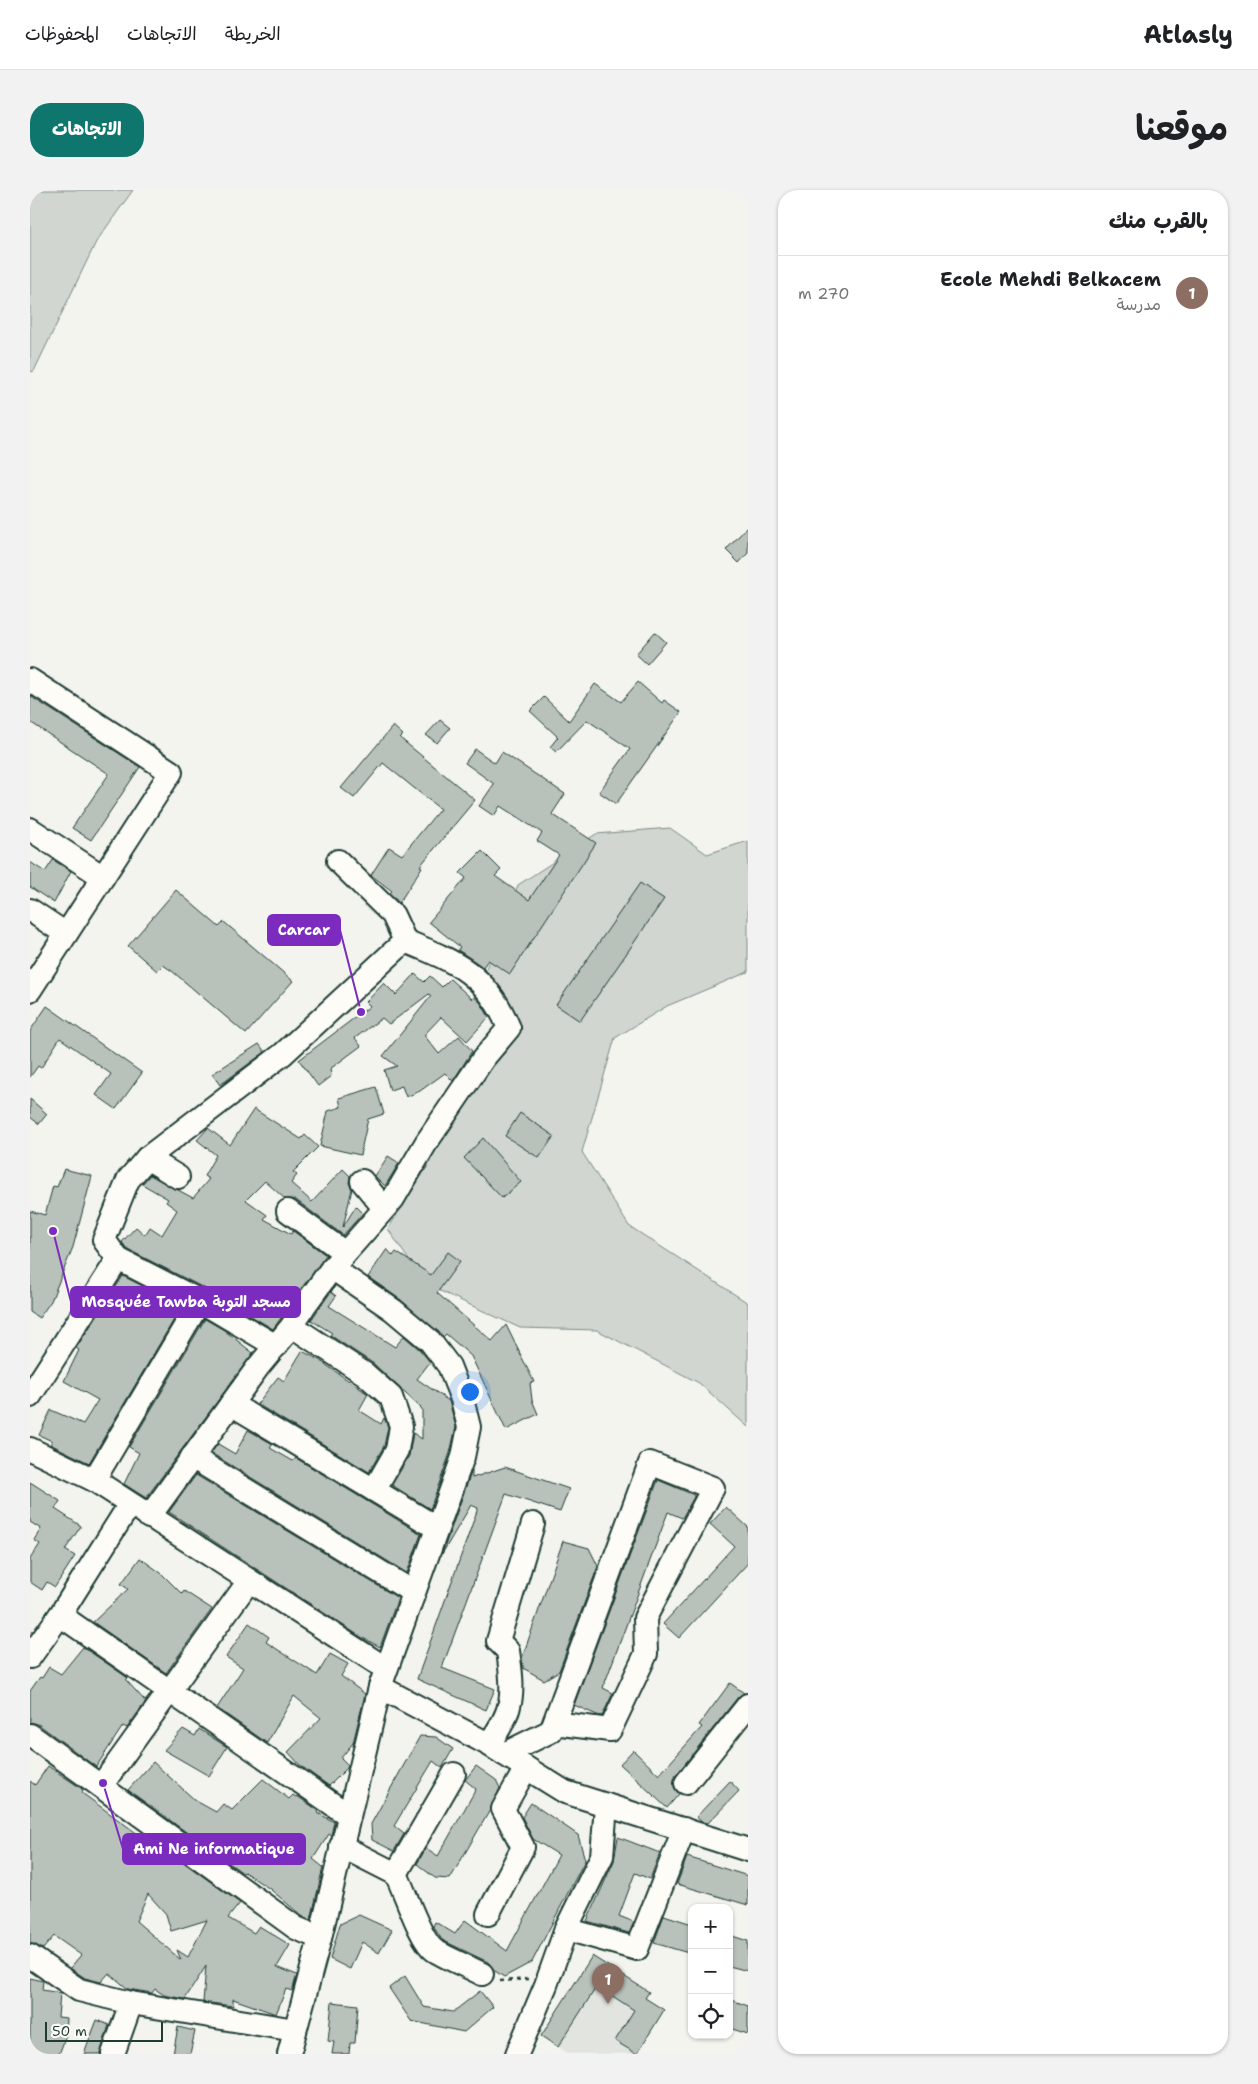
<!DOCTYPE html>
<html lang="ar">
<meta charset="utf-8">
<style>
:root{--surface:#fff;--page:#f2f2f2;--text:#202124;--muted:#757577;--line:#e0e0e0;--accent:#0f766e}
body{margin:0;font-family:"Shantell Sans","Playpen Sans Arabic",sans-serif;background:var(--page);color:var(--text);direction:rtl}
.controls{position:absolute;right:15px;bottom:15px;display:grid;overflow:hidden;border-radius:10px;box-shadow:0 1px 4px #0004}
.controls button{width:45px;height:45px;display:grid;place-items:center;padding:0;border:0;border-bottom:1px solid var(--line);background:var(--surface);color:var(--text);font:25px sans-serif}
.scale{position:absolute;left:15px;bottom:12px;width:118px;box-sizing:border-box;padding-left:5px;border:2px solid #1f3d34;border-top:0;font-size:14px;line-height:18px;white-space:nowrap;color:#1f3d34;-webkit-text-stroke:4px #fdfcf7;paint-order:stroke}
.you{position:absolute;left:439px;top:1201px;width:18px;height:18px;margin:-12px;border:4px solid #fff;border-radius:50%;background:#1a73e8;box-shadow:0 0 0 8px #1a73e833}
.badge{display:grid;place-items:center;width:32px;height:32px;border-radius:50%;background:var(--accent);color:#fff;font-size:16px;font-weight:700}
.pin{position:absolute;translate:-50% -41px;filter:drop-shadow(0 1px 2px #0008)}
.pin::after{content:'';position:absolute;top:26px;width:18px;height:15px;background:inherit;clip-path:polygon(0 0,100% 0,50% 100%)}
.list{margin:0;padding:0;list-style:none}
h2{display:flex;justify-content:space-between;align-items:center;height:65px;margin:0;padding:0 20px;font-size:21px}
h2 small{font-size:16px;font-weight:400;color:var(--muted)}
.list li{display:grid;grid-template-columns:32px 1fr auto;gap:15px;align-items:center;box-sizing:border-box;height:75px;padding:0 20px;border-top:1px solid var(--line)}
.list b{display:block;font-size:19px;white-space:nowrap}
.list p{margin:0;font-size:16px;white-space:nowrap;color:var(--muted)}
.list em{font-size:16px;font-style:normal;color:var(--muted)}
.icon{flex:none;width:28px;height:28px;fill:none;stroke:currentColor;stroke-width:2;stroke-linecap:round;stroke-linejoin:round}
.map{position:relative;flex:none;width:718px;height:1864px;overflow:hidden;direction:ltr;border-radius:20px}
header{display:flex;align-items:center;gap:30px;box-sizing:border-box;height:70px;padding:0 25px;background:var(--surface);border-bottom:1px solid var(--line)}
header strong{font-size:24px}
nav{display:flex;gap:28px;margin-inline-start:auto;font-size:18px}
.intro{display:flex;align-items:center;justify-content:space-between;box-sizing:border-box;height:120px;padding:0 30px}
h1{margin:0;font-size:35px}
.button{padding:12px 22px;border-radius:20px;background:var(--accent);color:#fff;font-size:18px;font-weight:700}
main{display:flex;gap:30px;padding:0 30px}
aside{flex:1;background:var(--surface);border-radius:20px;box-shadow:0 1px 4px #0004}
.map>svg:first-child{display:block}
.built{fill:#e2e5df}
.green{fill:#d1d6d1;stroke:#788a82}
.building{fill:#b9c1bb;stroke:#1f3d34;fill-rule:evenodd}
.lines{fill:none;stroke-linecap:round;stroke-linejoin:round}
.minor-casing{stroke:#1f3d34;stroke-width:26}
.path{stroke:#1f3d34;stroke-width:2.5;stroke-dasharray:4 4;stroke-linecap:butt}
.minor{stroke:#fdfcf7;stroke-width:22}
.leader{fill:none;stroke:#7b2cbf;stroke-width:2}
.callout-dot{fill:#7b2cbf;stroke:#fdfcf7;stroke-width:2}
.callout{fill:#7b2cbf;stroke:#7b2cbf;stroke-width:2}
.callout-label{font-size:15px;text-anchor:middle;font-weight:bold;fill:#fff}
</style>
<header>
<strong>Atlasly</strong>
<nav><a>الخريطة</a><a>الاتجاهات</a><a>المحفوظات</a></nav>
</header>
<div class="intro"><h1>موقعنا</h1><a class="button">الاتجاهات</a></div>
<main>
<aside>
<h2>بالقرب منك<small></small></h2>
<ul class="list">
<li><span class="badge" style="background:#8d6e63">1</span><div><b>Ecole Mehdi Belkacem</b><p>مدرسة</p></div><em>270 m</em></li>
</ul>
</aside>
<div class="map">
<svg width="718" height="1864" viewBox="0 0 718 1864">
<rect width="100%" height="100%" fill="#f4f4ef"/>
<filter id="ink" filterUnits="userSpaceOnUse"><feTurbulence type="fractalNoise" baseFrequency=".02" numOctaves="2"/><feDisplacementMap in="SourceGraphic" scale="10" xChannelSelector="R" yChannelSelector="G"/><feConvolveMatrix kernelMatrix="1 2 1 2 8 2 1 2 1" color-interpolation-filters="sRGB"/></filter>
<g filter="url(#ink)">
<path class="built" d="M562,1766L619,1802L615,1808L634,1820L607,1864H539L511,1846Z"/>
<g class="green">
<path d="M0,0H103L66,52L4,181L0,182Z"/>
<path d="M640,638L677,664L718,651V782L637,816L585,848L552,962L599,1036L718,1113V1237L669,1193L567,1140L490,1138L395,1094L358,1039L399,974L415,922L480,845L447,802L488,695L566,644Z"/>
</g>
<g class="building">
<path d="M718,336V363L709,373L696,360Z"/>
<path d="M625,442L636,452L617,474L606,464Z"/>
<path d="M608,492L632,513L634,510L651,522L586,614L569,602L600,559L557,530L526,562L520,557L528,547L500,521L514,507L539,531L565,494L591,512Z"/>
<path d="M0,506L110,577L61,650L42,638L79,584L0,532Z"/>
<path d="M410,530L420,538L407,553L396,545Z"/>
<path d="M363,536L373,545L370,548L445,610L390,676L392,677L369,713L360,703L362,701L341,685L359,657L372,665L410,619L353,573L324,608L311,598Z"/>
<path d="M445,559L465,573L472,562L535,604L522,624L566,653L480,784L458,770L453,777L428,760L430,757L399,732L436,688L430,683L452,661L471,680L465,686L499,710L529,665L507,651L512,643L470,616L464,626L449,616L464,594L435,573Z"/>
<path d="M23,670L41,681L24,713L0,697V672L15,682Z"/>
<path d="M610,693L634,709L550,831L526,815Z"/>
<path d="M146,700L189,737L194,732L263,791L216,844L142,781L133,775L127,781L98,756Z"/>
<path d="M385,784L394,792L400,786L412,797L420,789L442,809L444,807L451,813L459,827L437,851L411,827L394,845L409,864L429,846L442,861L423,891L415,883L390,901L376,907L372,896L360,900L354,880L367,876L353,866L401,806L399,804L359,834L352,828L325,848L331,856L300,879L301,886L288,896L269,870L340,816L336,812L354,793L366,805Z"/>
<path d="M17,816L112,883L86,919L66,905L81,884L30,848L11,878L8,876L0,887V841Z"/>
<path d="M229,854L235,862L190,895L182,884Z"/>
<path d="M346,897L354,924L338,929L330,965L290,956L298,921L311,917L309,908Z"/>
<path d="M0,909L17,924L9,934L0,927Z"/>
<path d="M224,919L271,949L275,945L288,957L263,982L267,985L261,993L282,1012L313,979L320,986L319,993L322,999L313,1037L326,1016L333,1023L313,1045L266,1010L255,1009L235,991L216,1010L237,1025L234,1029L261,1044L263,1041L296,1065L243,1139L176,1099L97,1059L92,1052L106,1037L115,1045L120,1037L132,1045L147,1020L136,1012L138,1009L112,994L120,985L163,1008L179,989L174,986L186,965L167,950L178,938L200,955Z"/>
<path d="M490,923L524,946L509,968L475,946Z"/>
<path d="M453,948L491,992L472,1008L434,968Z"/>
<path d="M358,966L369,973L355,996L345,986Z"/>
<path d="M34,979L62,986L43,1057L21,1111L9,1128L0,1122V1021L15,1025L23,996L27,997Z"/>
<path d="M357,1059L363,1066L366,1062L401,1085L418,1062L430,1071L407,1103L462,1151L476,1135L504,1192L500,1193L502,1210L508,1224L476,1240L441,1166L416,1144L413,1147L371,1110L338,1087Z"/>
<path d="M93,1086L152,1116L59,1273L20,1254L22,1251L9,1245L21,1220L53,1234L68,1210L34,1191L49,1160L46,1158Z"/>
<path d="M305,1096L301,1102L306,1106L299,1116L365,1157L374,1146L390,1160L400,1172L387,1189L419,1211L426,1237L420,1263L400,1319L362,1295L379,1266L383,1243L392,1249V1219L344,1174L300,1145L302,1143L281,1130Z"/>
<path d="M175,1129L194,1140L223,1163L116,1308L94,1294L109,1263L99,1257Z"/>
<path d="M272,1161L286,1168L338,1204L329,1220L351,1234L354,1228L358,1237L354,1256L339,1282L227,1214L248,1187L254,1191Z"/>
<path d="M218,1240L243,1254L240,1258L263,1271L266,1268L391,1344L377,1383L181,1263L188,1254L205,1264Z"/>
<path d="M475,1277L539,1299L530,1322L476,1304L412,1478L465,1499L456,1520L387,1489L448,1318L441,1315L412,1364L442,1280V1288Z"/>
<path d="M166,1285L368,1408L350,1457L331,1447L139,1322Z"/>
<path d="M628,1290L664,1305V1307L652,1328L638,1322L573,1498L583,1503L572,1526L567,1525L544,1515Z"/>
<path d="M0,1292L30,1311L25,1319L51,1336L35,1360L45,1366L25,1397L17,1392L12,1400L0,1392V1369L10,1354L4,1350L11,1339L0,1332Z"/>
<path d="M696,1317L718,1337V1373L649,1448L633,1434L704,1356L680,1334Z"/>
<path d="M533,1351L559,1358L568,1376L529,1481L514,1490L493,1478L492,1468Z"/>
<path d="M110,1368L131,1383L152,1404L154,1401L182,1419L136,1483L63,1432L98,1399L91,1394Z"/>
<path d="M219,1433L239,1447L236,1452L287,1485L300,1464L318,1474L311,1486L335,1504L323,1553L311,1568L318,1575L317,1578L299,1596L271,1576L258,1562L291,1528L264,1506L237,1553L187,1518L213,1478L196,1467Z"/>
<path d="M53,1457L98,1488L96,1490L115,1511L121,1504L97,1538L93,1536L66,1577L8,1534L0,1532V1501L10,1487L12,1488L19,1477L31,1484Z"/>
<path d="M700,1493L714,1503L708,1507L646,1585L644,1597L649,1604L637,1618L590,1574L603,1560L629,1585L672,1537L669,1535Z"/>
<path d="M153,1539L165,1546L169,1539L197,1557L179,1586L134,1560Z"/>
<path d="M390,1546L406,1547L423,1559L412,1578L403,1571L364,1636L374,1644L364,1661L342,1650L341,1634Z"/>
<path d="M123,1572L166,1611L186,1622L193,1614L202,1620L233,1589L259,1609L263,1605L266,1607L267,1606L289,1621L288,1623L304,1632L301,1645L299,1644L283,1669L293,1677L281,1730L272,1726L240,1699L214,1682L213,1683L98,1600Z"/>
<path d="M18,1576L51,1598L53,1601L52,1603L139,1667L142,1664L210,1713L198,1728L224,1743L229,1736L260,1755L247,1777L267,1785L262,1801L256,1799L246,1824L203,1809V1816L173,1812L176,1776L155,1809L134,1805L125,1799L122,1803L98,1799L79,1783L71,1792L55,1788L40,1778L51,1765L24,1746L13,1759L0,1753V1591L5,1595ZM118,1704L136,1724L141,1741L177,1730L158,1767L147,1760L151,1770L106,1731Z"/>
<path d="M446,1576L466,1590L470,1598L460,1620L420,1689L405,1688L387,1674L396,1658L408,1666L446,1599L435,1590Z"/>
<path d="M700,1591L709,1601L678,1633L672,1632L666,1627Z"/>
<path d="M501,1613L548,1645L555,1670L502,1772L474,1787L465,1781L458,1772L412,1750L403,1736L405,1732L425,1744L435,1730L477,1761L529,1665L503,1649L492,1627Z"/>
<path d="M588,1647L630,1663L620,1689L605,1683L589,1726L604,1732L599,1743L557,1731L584,1671Z"/>
<path d="M657,1667L718,1686V1715L647,1694Z"/>
<path d="M329,1725L362,1740L349,1763L332,1752L320,1779L300,1769L310,1734Z"/>
<path d="M634,1725L662,1734V1764L624,1753Z"/>
<path d="M699,1745L718,1751V1781L699,1776Z"/>
<path d="M562,1766L619,1802L615,1808L634,1820L607,1864L585,1851L604,1820L567,1796L528,1857L511,1846Z"/>
<path d="M375,1786L394,1817L423,1822L450,1801L463,1817L434,1842L381,1831L359,1798Z"/>
<path d="M0,1788L13,1791L12,1800L30,1803L28,1827L37,1828L36,1846L29,1864H3L5,1859L0,1857Z"/>
<path d="M699,1809L718,1816V1844L699,1838Z"/>
<path d="M302,1812L328,1815L325,1853H320L319,1864H302L304,1852L298,1851Z"/>
<path d="M67,1830L79,1835L70,1864H54Z"/>
<path d="M148,1837L165,1841L160,1864H143Z"/>
</g>
<g class="lines">
<g class="minor-casing">
<g id="minor">
<path d="M0,490L141,582L0,800"/>
<path d="M0,639L73,687"/>
<path d="M308,671L363,725L375,751"/>
<path d="M0,720L36,744"/>
<path d="M117,968L148,987"/>
<path d="M332,991L354,1018"/>
<path d="M258,1021L315,1063"/>
<path d="M88,1069L170,1111L246,1156"/>
<path d="M302,1078L363,1120L400,1151L419,1176L432,1209L439,1237L433,1267L350,1497"/>
<path d="M262,1136L335,1184L361,1207L371,1236L367,1260L344,1300"/>
<path d="M0,1206L88,1069L74,1050L98,990L117,968L253,864L375,751C426,772 457,784 479,838L453,869L396,953L363,1009L302,1078L275,1115L262,1136L228,1177L119,1327"/>
<path d="M201,1214L407,1338"/>
<path d="M0,1259L64,1290L355,1478"/>
<path d="M162,1267L383,1402"/>
<path d="M64,1290L170,1111"/>
<path d="M30,1425L318,1625"/>
<path d="M0,1467L30,1425L100,1314"/>
<path d="M0,1545L266,1738L290,1748L259,1864"/>
<path d="M458,1554C485,1521 484,1502 478,1461L468,1451L503,1334"/>
<path d="M474,1564L521,1541L620,1273L683,1298L615,1428L616,1464L580,1540L524,1533"/>
<path d="M656,1593L718,1515"/>
<path d="M71,1596L219,1391"/>
<path d="M311,1656L366,1684L424,1584"/>
<path d="M366,1684C375,1701 390,1750 404,1760C418,1769 437,1776 452,1784"/>
<path d="M458,1724L493,1657L473,1619L496,1578"/>
<path d="M536,1739L607,1759L654,1639"/>
<path d="M290,1748L350,1497L458,1554L535,1602L718,1660"/>
<path d="M0,1766L49,1800L101,1813L265,1840"/>
<path d="M83,1864L101,1813"/>
<path d="M487,1864L516,1795L536,1739L572,1666L576,1615"/>
</g>
</g>
<path class="path" d="M470,1791L499,1789"/>
<use href="#minor" class="minor"/>
</g>
</g>
<path class="leader" d="M331 822L310 740M23 1041L41 1112M73 1593L93 1659"/>
<g class="callout-dot">
<circle cx="331" cy="822" r="5"/>
<circle cx="23" cy="1041" r="5"/>
<circle cx="73" cy="1593" r="5"/>
</g>
<g class="callout">
<rect x="238" y="725" width="72" height="30" rx="5"/>
<rect x="41" y="1097" width="229" height="30" rx="5"/>
<rect x="93" y="1644" width="182" height="30" rx="5"/>
</g>
<g class="callout-label">
<text x="274" y="745">Carcar</text>
<text x="156" y="1117">Mosquée Tawba مسجد التوبة</text>
<text x="184" y="1664">Ami Ne informatique</text>
</g>
</svg>
<div class="controls">
<button>+</button>
<button>−</button>
<button><svg class="icon" aria-label="locate" viewBox="0 0 24 24"><circle cx="12" cy="12" r="6"/><path d="M12 2v4M12 18v4M2 12h4M18 12h4"/></svg></button>
</div>
<div class="scale">50 m</div>
<div class="you"></div>
<div class="pin badge" style="left:578px;top:1814px;background:#8d6e63">1</div>
</div>
</main>
